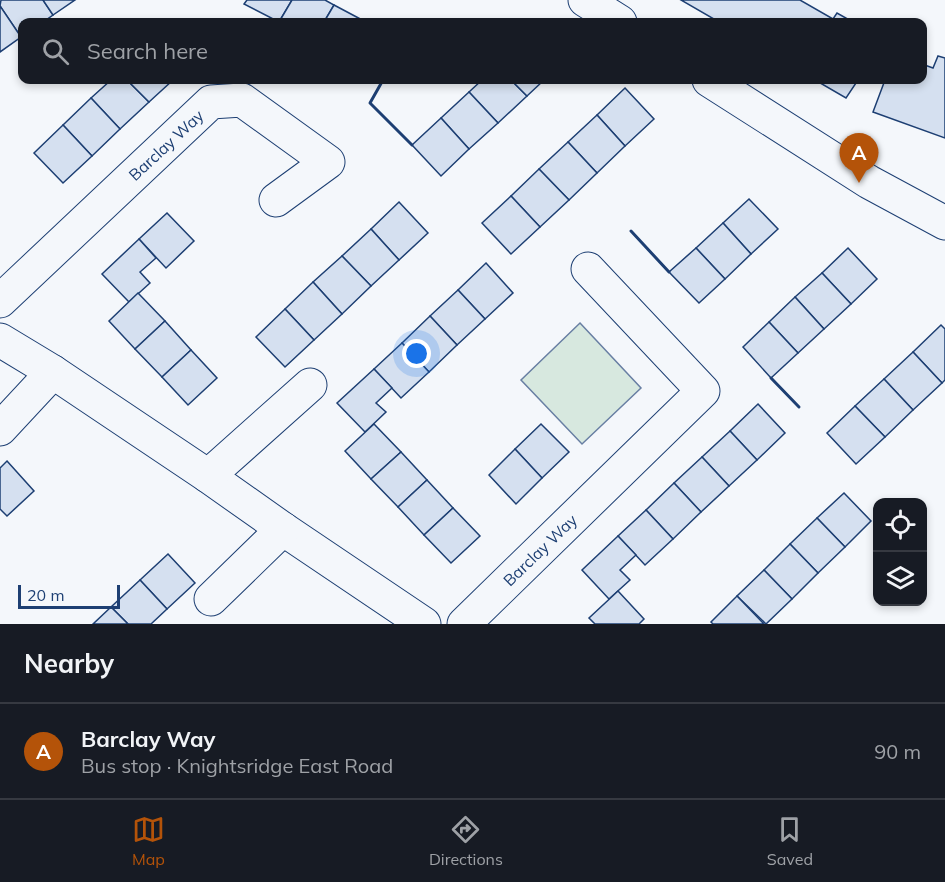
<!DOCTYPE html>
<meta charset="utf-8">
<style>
:root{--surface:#171b24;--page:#242831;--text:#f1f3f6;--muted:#9ea1a6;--line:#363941;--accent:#b45309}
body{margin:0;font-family:Mulish,sans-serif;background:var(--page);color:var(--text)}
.controls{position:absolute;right:18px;bottom:18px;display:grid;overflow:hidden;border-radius:12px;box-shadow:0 3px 9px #0003}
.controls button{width:54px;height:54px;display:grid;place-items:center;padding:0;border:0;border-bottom:2px solid var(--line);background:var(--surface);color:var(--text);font:30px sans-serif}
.scale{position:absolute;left:18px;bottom:15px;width:102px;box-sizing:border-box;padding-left:6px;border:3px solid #1d3f73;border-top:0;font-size:16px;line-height:21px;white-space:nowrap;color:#1d3f73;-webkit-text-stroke:4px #f4f7fb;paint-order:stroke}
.you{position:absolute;left:417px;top:354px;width:21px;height:21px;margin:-15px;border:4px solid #fff;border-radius:50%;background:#1a73e8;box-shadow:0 0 0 9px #1a73e833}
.badge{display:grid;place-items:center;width:39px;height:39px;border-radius:50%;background:var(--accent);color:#fff;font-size:20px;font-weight:700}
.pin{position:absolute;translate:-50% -50px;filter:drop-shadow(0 2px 3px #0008)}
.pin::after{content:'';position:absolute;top:32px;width:21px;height:18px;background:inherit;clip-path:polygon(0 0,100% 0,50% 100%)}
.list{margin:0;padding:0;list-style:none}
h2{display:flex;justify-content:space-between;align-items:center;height:78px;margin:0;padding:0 24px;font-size:26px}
h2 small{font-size:20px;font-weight:400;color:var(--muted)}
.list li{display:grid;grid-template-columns:39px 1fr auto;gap:18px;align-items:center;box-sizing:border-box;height:96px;padding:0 24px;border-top:2px solid var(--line)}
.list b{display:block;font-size:22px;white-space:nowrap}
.list p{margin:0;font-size:20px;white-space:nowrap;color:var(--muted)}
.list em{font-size:20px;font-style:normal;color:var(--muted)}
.icon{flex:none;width:33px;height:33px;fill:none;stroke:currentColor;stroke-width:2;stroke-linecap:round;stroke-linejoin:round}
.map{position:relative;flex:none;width:945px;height:624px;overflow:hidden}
.search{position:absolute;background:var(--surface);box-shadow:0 3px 9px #0003;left:18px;right:18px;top:18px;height:66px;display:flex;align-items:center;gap:15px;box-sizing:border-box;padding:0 21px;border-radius:12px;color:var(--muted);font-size:22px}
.sheet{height:174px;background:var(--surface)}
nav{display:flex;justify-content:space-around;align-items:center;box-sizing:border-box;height:84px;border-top:2px solid var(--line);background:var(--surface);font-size:16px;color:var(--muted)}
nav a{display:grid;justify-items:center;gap:3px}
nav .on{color:var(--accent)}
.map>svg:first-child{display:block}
.green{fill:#d7e8df;stroke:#687fa3;stroke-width:1.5}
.building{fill:#d5e0f0;stroke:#1d3f73;stroke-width:1.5}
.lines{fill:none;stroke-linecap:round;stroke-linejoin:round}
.minor-casing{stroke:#1d3f73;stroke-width:35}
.minor{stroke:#f4f7fb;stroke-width:33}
.wall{stroke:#1d3f73;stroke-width:3}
.labels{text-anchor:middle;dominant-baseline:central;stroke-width:4.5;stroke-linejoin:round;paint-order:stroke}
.street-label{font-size:16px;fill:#1d3f73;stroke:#f4f7fb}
</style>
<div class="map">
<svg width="945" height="624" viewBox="0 0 945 624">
<rect width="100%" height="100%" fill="#f4f7fb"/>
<path class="green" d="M580,323L641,388L582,444L521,380Z"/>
<g class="building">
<path d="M1,0H43L53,15L43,22H22V36L21,37L0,6Z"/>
<path d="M43,0H75L53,15Z"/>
<path d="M247,0H292L279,22L244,4Z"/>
<path d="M292,0H325L334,5L324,22H279Z"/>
<path d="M681,0H800L833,19L837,13L853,22H719Z"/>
<path d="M334,5L366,22H324Z"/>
<path d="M0,6L21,37L0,52Z"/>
<path d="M938,56L945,58V138L873,112L885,80H922V64L933,68Z"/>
<path d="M111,80H127L149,102L120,129L91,98Z"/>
<path d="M127,80H173L149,102Z"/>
<path d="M482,80H511L527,96L498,123L469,92Z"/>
<path d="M511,80H544L527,96Z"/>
<path d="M815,80H858L846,98Z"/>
<path d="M625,88L654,119L625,146L597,115Z"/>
<path d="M469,92L498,123L469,149L441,118Z"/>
<path d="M91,98L120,129L92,156L63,125Z"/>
<path d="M597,115L625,146L597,173L568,142Z"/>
<path d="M441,118L469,149L441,176L412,145Z"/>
<path d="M63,125L92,156L63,183L34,153Z"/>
<path d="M568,142L597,173L569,200L539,169Z"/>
<path d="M539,169L569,200L540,227L511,196Z"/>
<path d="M511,196L540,227L511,254L482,223Z"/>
<path d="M749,199L778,229L751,254L723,223Z"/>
<path d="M399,202L428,233L399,260L371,229Z"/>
<path d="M167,213L194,241L166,268L139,239Z"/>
<path d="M723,223L751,254L725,279L696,248Z"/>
<path d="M371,229L399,260L371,286L342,256Z"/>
<path d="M139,239L156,258L140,272L150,283L129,302L102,274Z"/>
<path d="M696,248L725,279L699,303L669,272Z"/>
<path d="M848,248L877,279L851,304L822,273Z"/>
<path d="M342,256L371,286L342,314L313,282Z"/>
<path d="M486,263L513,293L485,319L458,290Z"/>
<path d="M822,273L851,304L824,329L795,297Z"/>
<path d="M313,282L342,314L314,340L285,309Z"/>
<path d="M458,290L485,319L457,345L430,316Z"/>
<path d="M138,293L165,321L135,349L109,321Z"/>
<path d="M795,297L824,329L798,353L769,322Z"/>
<path d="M285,309L314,340L285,367L256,337Z"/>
<path d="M430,316L457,345L429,372L402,343Z"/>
<path d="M165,321L191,350L162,377L135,349Z"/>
<path d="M769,322L798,353L771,378L743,347Z"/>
<path d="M941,325L945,329V380L942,383L913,352Z"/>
<path d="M402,343L429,372L401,398L374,369Z"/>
<path d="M191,350L217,378L188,405L162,377Z"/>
<path d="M913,352L942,383L913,410L884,379Z"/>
<path d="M374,369L392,388L376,403L386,412L365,432L337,403Z"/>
<path d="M884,379L913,410L885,437L855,406Z"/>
<path d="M758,404L785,433L757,460L730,431Z"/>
<path d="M855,406L885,437L856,464L827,433Z"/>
<path d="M374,424L401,452L371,479L345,451Z"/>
<path d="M541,424L569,452L542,478L515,449Z"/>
<path d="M730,431L757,460L729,486L702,457Z"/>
<path d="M515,449L542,478L516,504L489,475Z"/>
<path d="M401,452L427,480L398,507L371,479Z"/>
<path d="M702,457L729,486L701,512L674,483Z"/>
<path d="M7,461L34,491L7,516L0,509V468Z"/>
<path d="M427,480L453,508L424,535L398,507Z"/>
<path d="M674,483L701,512L673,539L646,510Z"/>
<path d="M844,493L871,521L845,547L817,518Z"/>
<path d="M453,508L480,536L451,563L424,535Z"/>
<path d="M646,510L673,539L645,565L618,536Z"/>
<path d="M817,518L845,547L818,573L790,544Z"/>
<path d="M618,536L636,555L620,570L630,580L609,599L582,570Z"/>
<path d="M790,544L818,573L792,599L764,570Z"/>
<path d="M168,554L195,583L167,609L140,580Z"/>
<path d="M764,570L792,599L766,624L737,596Z"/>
<path d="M140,580L167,609L151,624H128L111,607Z"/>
<path d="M618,591L644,619L639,624H595L589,618Z"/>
<path d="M737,596L764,624H713L711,622Z"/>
<path d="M111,607L128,624H93Z"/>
</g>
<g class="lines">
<g class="minor-casing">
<g id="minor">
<path d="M585,0L620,22"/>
<path d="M709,80L869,182L945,223"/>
<path d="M0,301L211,102L242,100L328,162L276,200"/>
<path d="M0,340L53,372L208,476L283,529L424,624"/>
<path d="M0,429L53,372"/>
<path d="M208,476L310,385"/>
<path d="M211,599L283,529"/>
<path d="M464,624L703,391L588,269"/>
</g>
</g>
<use href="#minor" class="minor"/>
<g class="wall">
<path d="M383,80L370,103L412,145"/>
<path d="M631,231L669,272"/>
<path d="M771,378L799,407"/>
</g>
</g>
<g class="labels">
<g class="street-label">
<text transform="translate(166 145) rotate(-43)">Barclay Way</text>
<text transform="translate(540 550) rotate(-44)">Barclay Way</text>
</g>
</g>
</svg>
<div class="controls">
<button><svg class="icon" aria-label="locate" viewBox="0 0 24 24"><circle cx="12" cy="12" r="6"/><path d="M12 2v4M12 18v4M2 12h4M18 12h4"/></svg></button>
<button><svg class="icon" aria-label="layers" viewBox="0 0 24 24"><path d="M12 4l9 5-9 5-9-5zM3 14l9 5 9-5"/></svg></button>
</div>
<div class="scale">20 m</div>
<div class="you"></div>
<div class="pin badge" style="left:859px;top:183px">A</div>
<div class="search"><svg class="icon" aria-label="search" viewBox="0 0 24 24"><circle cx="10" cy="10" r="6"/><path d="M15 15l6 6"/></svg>Search here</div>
</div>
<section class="sheet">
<h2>Nearby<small></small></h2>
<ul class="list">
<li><span class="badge">A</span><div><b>Barclay Way</b><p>Bus stop · Knightsridge East Road</p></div><em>90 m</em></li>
</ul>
</section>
<nav>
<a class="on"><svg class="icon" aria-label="map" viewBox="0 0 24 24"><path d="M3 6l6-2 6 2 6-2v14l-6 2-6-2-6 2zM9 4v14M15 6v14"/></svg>Map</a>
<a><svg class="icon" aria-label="directions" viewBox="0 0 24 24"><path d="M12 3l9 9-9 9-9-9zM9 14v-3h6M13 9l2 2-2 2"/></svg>Directions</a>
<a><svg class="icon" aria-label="saved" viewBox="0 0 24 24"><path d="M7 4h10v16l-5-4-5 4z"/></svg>Saved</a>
</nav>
